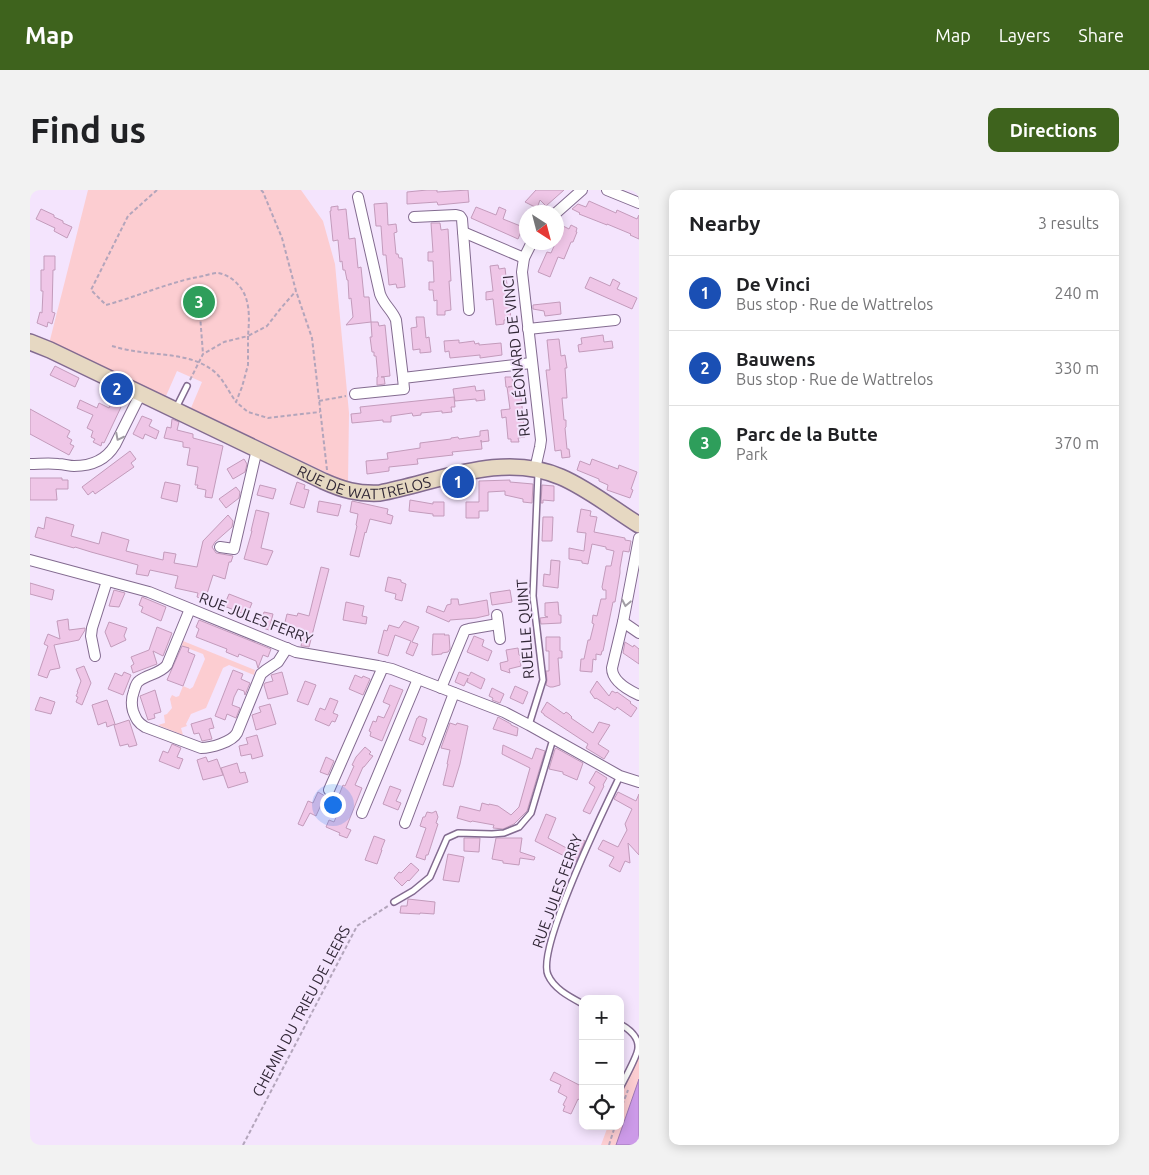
<!DOCTYPE html>
<meta charset="utf-8">
<style>
:root{--surface:#fff;--page:#f2f2f2;--text:#202124;--muted:#757577;--line:#e0e0e0;--accent:#3e631d}
body{margin:0;font-family:Ubuntu,sans-serif;background:var(--page);color:var(--text)}
.controls{position:absolute;right:15px;bottom:15px;display:grid;overflow:hidden;border-radius:10px;box-shadow:0 2px 12px #0003}
.controls button{width:45px;height:45px;display:grid;place-items:center;padding:0;border:0;border-bottom:1px solid var(--line);background:var(--surface);color:var(--text);font:25px sans-serif}
.compass{position:absolute;left:489px;top:15px;width:45px;height:45px;border-radius:50%;background:var(--surface);box-shadow:0 2px 12px #0003;rotate:144deg}
.you{position:absolute;left:302px;top:614px;width:18px;height:18px;margin:-12px;border:4px solid #fff;border-radius:50%;background:#1a73e8;box-shadow:0 0 0 8px #1a73e833}
.badge{display:grid;place-items:center;width:32px;height:32px;border-radius:50%;background:var(--accent);color:#fff;font-size:16px;font-weight:700}
.pin{position:absolute;translate:-50% -50%;border:2px solid #fff;box-shadow:0 1px 5px #0006}
.list{margin:0;padding:0;list-style:none}
h2{display:flex;justify-content:space-between;align-items:center;height:65px;margin:0;padding:0 20px;font-size:21px}
h2 small{font-size:16px;font-weight:400;color:var(--muted)}
.list li{display:grid;grid-template-columns:32px 1fr auto;gap:15px;align-items:center;box-sizing:border-box;height:75px;padding:0 20px;border-top:1px solid var(--line)}
.list b{display:block;font-size:19px;white-space:nowrap}
.list p{margin:0;font-size:16px;white-space:nowrap;color:var(--muted)}
.list em{font-size:16px;font-style:normal;color:var(--muted)}
.icon{flex:none;width:28px;height:28px;fill:none;stroke:currentColor;stroke-width:2;stroke-linecap:round;stroke-linejoin:round}
.map{position:relative;flex:none;width:609px;height:955px;overflow:hidden;border-radius:10px}
header{display:flex;align-items:center;gap:30px;box-sizing:border-box;height:70px;padding:0 25px;background:var(--accent);color:#fff}
header strong{font-size:24px}
nav{display:flex;gap:28px;margin-inline-start:auto;font-size:18px}
.intro{display:flex;align-items:center;justify-content:space-between;box-sizing:border-box;height:120px;padding:0 30px}
h1{margin:0;font-size:35px}
.button{padding:12px 22px;border-radius:10px;background:var(--accent);color:#fff;font-size:18px;font-weight:700}
main{display:flex;gap:30px;padding:0 30px}
aside{flex:1;background:var(--surface);border-radius:10px;box-shadow:0 2px 12px #0003}
.map>svg:first-child{display:block}
.green{fill:#fccdd1}
.water{fill:#cc9ae8;stroke:#9e78b3}
.building{fill:#efc6e7;stroke:#c39bbb}
.lines{fill:none;stroke-linecap:round;stroke-linejoin:round}
.lane-casing{stroke:#836b90;stroke-width:8}
.street-casing{stroke:#836b90;stroke-width:12}
.secondary-casing{stroke:#836b90;stroke-width:18}
.path{stroke:#b3a5bb;stroke-width:2;stroke-dasharray:4 2.5;stroke-linecap:butt}
.lane{stroke:#fff;stroke-width:5}
.street{stroke:#fff;stroke-width:10}
.secondary{stroke:#e6d8c2;stroke-width:15}
.oneway{stroke:#a29ea5}
.labels{text-anchor:middle;dominant-baseline:central;stroke-width:4;stroke-linejoin:round;paint-order:stroke}
.street-label{font-size:15px;fill:#312736;stroke:#f4e4fd}
</style>
<header>
<strong>Map</strong>
<nav><a>Map</a><a>Layers</a><a>Share</a></nav>
</header>
<div class="intro"><h1>Find us</h1><a class="button">Directions</a></div>
<main>
<div class="map">
<svg width="609" height="955" viewBox="0 0 609 955">
<rect width="100%" height="100%" fill="#f4e4fd"/>
<g class="green">
<path d="M58,0H271L293,31L305,74L319,223L318,293L161,218L172,192L147,181L136,206L26,157L20,150Z"/>
<path d="M153,451L225,480L224,485L199,475L193,478L176,518L161,524L156,534L157,536L151,538L153,545L128,535L135,533L134,525L137,524L142,518L140,509L142,505L146,507L149,506L153,496L160,499L163,497L175,469L173,464L152,456Z"/>
<path d="M609,850V889L586,955H571L578,936H590V907L604,874L605,855Z"/>
</g>
<path class="water" d="M609,889V951L608,955H586Z"/>
<g class="building">
<path d="M397,0H407V2L438,0L439,12L408,15L407,12L377,14V2Z"/>
<path d="M506,0H534L516,16L510,10L507,18L495,12Z"/>
<path d="M559,11L586,23L587,20L607,29L609,25V49L600,45L601,44L577,34V35L549,24L550,23L542,19L548,14L556,17Z"/>
<path d="M357,13L358,35L366,34L367,42L364,43L366,64H368L369,68H372L375,97L367,98L366,94L359,95L356,65H353L351,36H346L344,14Z"/>
<path d="M308,16V20L316,19L319,49L325,48L328,78L331,77L334,107H339L341,132H348L349,136L355,135L360,186L351,187H354L355,194L347,195V187H348L346,166H344V162H342L340,147H342L341,132L316,135L323,127L321,108L319,109L318,90H317L315,80H313L312,71L310,72L308,50L303,51L300,21H301V17Z"/>
<path d="M446,17L466,25L469,17L476,20L473,29L493,37L488,49L441,28Z"/>
<path d="M11,19L24,25V27L33,31V33L42,37L37,48L24,41L25,38L6,29Z"/>
<path d="M401,33H410L411,40L418,39L421,91H419L421,120L415,121V125H407V110L404,111L403,100H399V92H404L403,71H398V62H403Z"/>
<path d="M541,35L547,38L546,42H547L543,52H541L534,69L528,67L520,87L508,82L517,62L521,63L533,36L539,39Z"/>
<path d="M14,66H25V80H23L22,122L25,123L22,134L18,132L17,137L7,133L10,122L12,123L13,101H11V80H14Z"/>
<path d="M468,75L469,79L475,78L481,129L474,130V134L466,135L463,109L456,110V102L463,101L460,76Z"/>
<path d="M560,87L580,96L583,89L590,93L587,99L607,108L602,119L555,98Z"/>
<path d="M530,112L531,124L515,126L514,121L503,119V115Z"/>
<path d="M386,127H394L396,148L399,147L401,162L390,163V159L383,160L381,138L387,137Z"/>
<path d="M573,145L574,152L582,151L583,158L549,162L548,155L552,154L551,148Z"/>
<path d="M529,149L531,166L535,165L537,178H535L537,208H532L534,230H536V237L535,238L537,259H539L540,267L532,268L531,260L525,261L516,180H520L517,150Z"/>
<path d="M429,150V153L444,151L445,154L449,153V155L471,153L472,165L450,168V165L420,168L419,161L415,162L414,151Z"/>
<path d="M25,176L49,188L45,197L20,185Z"/>
<path d="M475,187H482L483,196L478,197L490,196L495,247L488,248L489,252H481V249H478L476,227L472,228L471,220L480,219L477,197H476Z"/>
<path d="M445,196L446,201L454,200L455,210L446,211V209L425,211L423,199Z"/>
<path d="M424,207L425,217H421L422,222L412,223V221L391,223V225L383,226L382,223L361,226V232H353V230L322,233L321,224L331,223L330,217Z"/>
<path d="M50,210L67,218L69,213L79,218L82,212L91,217L74,253L72,252L71,256L63,252L65,249L61,247L63,241L57,238L63,225L47,218Z"/>
<path d="M0,219L40,241L37,247L42,250L40,254L44,256L39,265L0,244Z"/>
<path d="M112,226L122,230L119,236L129,241L126,249L115,244L113,249L103,244Z"/>
<path d="M142,229L149,232L147,240L163,244V248L193,256L182,308L175,307L176,300L167,298L168,295H165L168,277L157,275L160,258L153,257V252L134,248L137,237L141,238Z"/>
<path d="M458,240L459,251L451,252V250L452,259L422,262L423,265L387,269L388,274L359,277V281L337,284L336,271L358,269L357,263L390,258V253L421,249V248L428,247L429,249L450,246V241Z"/>
<path d="M100,261L106,269L101,273L104,277L65,304L63,301L58,305L52,297Z"/>
<path d="M214,269L217,274L215,282L203,289L197,279Z"/>
<path d="M562,269L588,279L589,275L607,282L601,299L603,300L600,308L577,300L578,295L569,291V289L547,280L550,271L560,275Z"/>
<path d="M0,288H32V290H38V299H26L27,310H0Z"/>
<path d="M480,290V292L503,294L502,313L493,312V309L475,305V301L458,302V321H449V328H436V312H449V291Z"/>
<path d="M135,292L150,295L147,312L131,308Z"/>
<path d="M267,292L275,295L274,299L279,300L274,318L260,314Z"/>
<path d="M230,295L246,299L243,309L227,305Z"/>
<path d="M512,295L524,296V311L513,310V313H511Z"/>
<path d="M206,297L210,302L209,308L196,318L189,309Z"/>
<path d="M380,310L403,314V312H414V326H403V324L379,321Z"/>
<path d="M289,311L311,315L308,326L287,322Z"/>
<path d="M322,311L358,319L357,324L363,326L361,334L340,329L336,343L335,342L329,367L320,365L327,336L326,335L328,324L320,322Z"/>
<path d="M551,319L561,321L560,326L567,327L564,342L595,348V350L601,351L599,362L593,361L590,378V383L585,412H583L573,461H572L571,465L566,464V470L563,469L562,482L550,481L551,469H554L558,450H560L564,434L562,433L563,425L567,426L571,409H576V400H573L572,397L576,376H581L584,361L576,359V357L562,354L558,374L552,373V371L539,369V358L554,361L556,343L547,342Z"/>
<path d="M226,320L239,323L231,358L243,361L237,375L214,369L222,341H221Z"/>
<path d="M198,325L203,331L202,337L185,352L182,357L186,363L203,366L201,372H199L195,389L183,385L175,410L167,407L168,403L145,398L148,386L120,380L118,386L106,384L108,375L61,362L45,357L44,358L5,347L8,337L14,339L16,327L44,335L41,346L69,354L72,342L99,350L96,361L133,370L134,362L146,364L144,373L167,377L173,351Z"/>
<path d="M513,327H523L522,351H512Z"/>
<path d="M521,370L530,371L528,398L513,396L514,384L520,385Z"/>
<path d="M291,377L299,379L279,457L273,456H271L274,442L267,441L268,439L254,436L257,424L267,426L268,423L279,426Z"/>
<path d="M358,387L371,390V392L376,394L372,411L365,409L366,404L355,401Z"/>
<path d="M0,393L24,400L22,410L0,404Z"/>
<path d="M84,400L95,403L89,417L79,416Z"/>
<path d="M480,400L482,412L462,415L460,403Z"/>
<path d="M199,404L222,413L217,425L194,416Z"/>
<path d="M112,407L136,417L131,431L111,422L113,417L109,415Z"/>
<path d="M421,409H428L429,415L457,410L459,425L446,428L420,430L419,432L396,422L398,416L414,422L417,415L421,414Z"/>
<path d="M316,412L334,416L332,426L337,427L336,434L313,430Z"/>
<path d="M528,412L529,425H531V433L511,434L510,428L518,427L515,426V413Z"/>
<path d="M234,422L243,424L239,440L230,437Z"/>
<path d="M38,429L39,440L55,438V440L49,450L24,455L30,478L20,480L17,488L8,485L18,456L14,454L18,444L30,449L27,431Z"/>
<path d="M169,430L241,459L238,467L233,465L228,478L226,471L209,464L208,467L196,462L197,459L166,447L169,439L166,437Z"/>
<path d="M374,431L389,437L382,452L388,454L383,466L376,463L381,451L365,445L358,466L348,463L354,440L357,441L359,435L369,438Z"/>
<path d="M79,432L97,438L94,446L96,450L81,457L75,442Z"/>
<path d="M127,437L142,443L133,466L123,461L127,474L103,483L101,476L104,474L101,467L119,460Z"/>
<path d="M403,444H415L414,445H419L420,459L418,462L412,463V464L402,465Z"/>
<path d="M444,446L454,450L452,456L462,461L458,471L437,462Z"/>
<path d="M516,447H530V461H532V468H528L530,495L523,497H520L516,495L517,490L516,481H519V461H516Z"/>
<path d="M595,452L603,457L604,455L609,459V474L593,463Z"/>
<path d="M152,456L159,458L158,462L165,465L153,496L137,490Z"/>
<path d="M488,458L489,465L491,466L492,469L490,471L491,476L479,479L480,483L471,480L470,473L478,471L476,460Z"/>
<path d="M54,476L61,493L52,515L46,512L48,507L46,506L48,502H47L51,491L46,479Z"/>
<path d="M203,480L213,484L211,489L220,493L215,505L214,501L208,499L204,507L202,515L210,518L206,528L197,524L195,530L185,526Z"/>
<path d="M94,482L101,485L93,505L78,499L85,483L92,486Z"/>
<path d="M252,482L258,504L238,509L234,495L235,493L243,491L241,485Z"/>
<path d="M429,482L439,486L441,482L455,489L451,499L437,492L438,488L434,496L425,492Z"/>
<path d="M325,485L332,488L333,486L340,489L333,505L319,499Z"/>
<path d="M275,491L286,495L278,515L267,511Z"/>
<path d="M567,491L579,506L582,501L586,503L587,502L601,512L600,513L607,518L601,527L587,517L585,520L566,508L565,509L560,502Z"/>
<path d="M360,495L373,500L352,551L340,546L341,542L339,541L343,531L346,532L348,526L354,528L360,515L353,512Z"/>
<path d="M485,496L498,502L493,514L480,508Z"/>
<path d="M462,498L474,504L470,513L462,510L463,508L459,506Z"/>
<path d="M125,500L131,522L124,524L125,528L118,530L110,506Z"/>
<path d="M10,507L25,512L21,524L5,520Z"/>
<path d="M300,508L308,511L303,523L308,525L305,532L302,531L299,536L285,530L290,518L295,520Z"/>
<path d="M77,510L85,534L77,537L76,532L68,535L62,515Z"/>
<path d="M517,512L534,524L536,522L539,524L542,527L541,528L563,543L569,532L580,535L568,554L579,561L574,569L556,558L558,554L514,525V524L511,522Z"/>
<path d="M240,514L246,534L226,540L222,525L231,522L229,517Z"/>
<path d="M389,526L397,529L392,546L396,548L393,555L379,550L387,528H388Z"/>
<path d="M468,527L481,534V535L488,538L487,546L463,539Z"/>
<path d="M181,528L184,538L179,539L182,549L172,551L169,543L164,544L161,534Z"/>
<path d="M99,530L107,555L99,557L98,554L90,556L84,535Z"/>
<path d="M420,533L426,535L427,533L438,536L430,574L423,597L413,595L418,574H417L420,560L411,558Z"/>
<path d="M227,545L233,566L222,569L221,564L211,566L209,556L218,554L216,548Z"/>
<path d="M142,554L151,558L147,567L153,569L149,579L129,571L133,561L138,563Z"/>
<path d="M473,555L502,569L506,558L515,561L497,621L484,634L473,639L463,638L464,635L442,631L441,632L427,628L430,616L450,621L452,613L459,615V614L468,616L481,625L489,617L500,578L472,564Z"/>
<path d="M335,557L341,562L339,564L343,566L334,577H333L325,595L332,598L316,638L321,640L317,648L309,645L310,643L296,637L299,630L304,632L312,613L307,610L313,595L315,596L324,576L322,575L326,567Z"/>
<path d="M526,558L553,573L547,590L533,584V582L519,579L525,559Z"/>
<path d="M176,567L178,572L187,569L193,585L173,590L167,570Z"/>
<path d="M296,567L304,571L298,585L290,582Z"/>
<path d="M207,573L210,583L215,582L218,592L198,598L191,578Z"/>
<path d="M566,581L577,588L573,595L574,596L560,624L553,621L565,597L559,593Z"/>
<path d="M360,596L371,600L366,611L371,613L368,620L353,614Z"/>
<path d="M288,602L295,606L286,626L280,623L273,636L268,634L278,611L283,613Z"/>
<path d="M588,602L606,611L609,604V665L598,653L600,673L595,671L590,682L579,676L584,667L568,659L573,650L588,657L597,640L595,634L602,619L584,609Z"/>
<path d="M406,621L408,627L406,633L408,634L398,665H396L395,670L386,667L396,638L390,636L393,627H395L397,622L402,623Z"/>
<path d="M516,624L526,628L518,648L542,661L549,648L555,651L546,672L505,651Z"/>
<path d="M344,646L355,650L351,660H352L347,674L335,670Z"/>
<path d="M434,648H450L449,662L434,661Z"/>
<path d="M466,648H492L490,662L505,667L504,670L490,668L489,675L473,673V671L462,669Z"/>
<path d="M418,664L434,667L429,692L413,690Z"/>
<path d="M381,673L389,680L379,691L378,690L372,696L364,688L369,682L371,683Z"/>
<path d="M378,709L405,712L404,724L390,723V724L370,723L371,716H377Z"/>
<path d="M524,882L553,897V912L548,909L541,924L533,921L535,916L533,915L537,907L528,902L531,895L520,890Z"/>
</g>
<g class="lines">
<g class="lane-casing">
<g id="lane">
<path d="M146,218L157,196"/>
<path d="M499,535L513,490L503,406L508,283"/>
<path d="M364,712L383,701L400,687L417,648L428,643L462,644L474,643L489,637L501,623L523,549"/>
<path d="M553,814C540,807 524,799 518,785C506,759 575,617 590,586"/>
<path d="M590,834C599,839 609,847 608,858C608,865 594,890 590,898"/>
</g>
</g>
<g class="street-casing">
<g id="street">
<path d="M577,0L609,13"/>
<path d="M328,7L350,104C354,115 362,120 366,130L373,188"/>
<path d="M526,23L552,0"/>
<path d="M384,27L426,25L430,26L432,29L439,120"/>
<path d="M433,42L494,68"/>
<path d="M502,52L494,68L492,82L511,250L510,257L505,279"/>
<path d="M498,139L585,130"/>
<path d="M325,204L374,199L373,188L501,173"/>
<path d="M0,274C9,274 19,273 28,274C34,274 39,276 44,276C62,276 76,270 85,255L111,203"/>
<path d="M609,348L593,432L582,478C582,491 598,500 609,505"/>
<path d="M190,357L204,359L227,259"/>
<path d="M0,370L119,402L266,462L348,476L362,479L474,522L499,535L590,586L609,592"/>
<path d="M160,419L137,475C130,484 118,484 109,491C106,493 105,498 104,501C101,509 101,514 103,521C106,529 108,533 115,537L171,558C181,558 202,552 207,543L231,484L236,480L248,472L257,458"/>
<path d="M467,425L470,449"/>
<path d="M593,432L609,443"/>
<path d="M65,466L61,446L62,438L77,391"/>
<path d="M411,498L435,440L439,439L468,434"/>
<path d="M299,600L353,477"/>
<path d="M332,623L388,489"/>
<path d="M375,633L424,503"/>
</g>
</g>
<g class="secondary-casing">
<g id="secondary">
<path id="s1" d="M0,152L20,160L293,291C313,300 327,304 350,303C408,292 472,261 531,287C557,298 585,320 609,335"/>
</g>
</g>
<g class="path">
<path d="M127,0L98,26L61,100L76,115C109,106 139,92 173,86C177,85 183,83 188,83C201,85 212,96 216,108C220,120 219,134 218,146L237,136L251,118L266,101"/>
<path d="M231,0L233,2L252,48L266,101L282,148L297,280"/>
<path d="M170,125L173,164"/>
<path d="M82,156C89,158 97,160 104,161C132,166 163,163 186,183C194,191 199,202 206,212"/>
<path d="M160,190L173,164L194,152L218,146V175L212,197L206,212L218,222L238,228L290,222"/>
<path d="M289,211L316,206"/>
<path d="M590,921L598,900"/>
<path d="M213,955L327,736L358,716"/>
<path d="M579,955L585,936"/>
</g>
<use href="#lane" class="lane"/>
<use href="#street" class="street"/>
<use href="#secondary" class="secondary"/>
</g>
<defs><path id="oneway-chevron" d="M-2-3.5L2.5 0L-2 3.5" fill="none" stroke-width="1.6" stroke-linecap="round" stroke-linejoin="round" transform="scale(1.25)"/></defs>
<g class="oneway">
<use href="#oneway-chevron" transform="translate(89 247) rotate(117)"/>
<use href="#oneway-chevron" transform="translate(596 413) rotate(101)"/>
</g>
<g class="labels">
<g class="street-label">
<text transform="translate(486 166) rotate(-96)">RUE LÉONARD DE VINCI</text>
<text stroke="none"><textPath href="#s1" startOffset="366">RUE DE WATTRELOS</textPath></text>
<text transform="translate(226 428) rotate(21)">RUE JULES FERRY</text>
<text transform="translate(495 439) rotate(-94)">RUELLE QUINT</text>
<text transform="translate(527 701) rotate(-70)">RUE JULES FERRY</text>
<text transform="translate(271 821) rotate(-62)">CHEMIN DU TRIEU DE LEERS</text>
</g>
</g>
</svg>
<div class="controls">
<button>+</button>
<button>−</button>
<button><svg class="icon" aria-label="locate" viewBox="0 0 24 24"><circle cx="12" cy="12" r="6"/><path d="M12 2v4M12 18v4M2 12h4M18 12h4"/></svg></button>
</div>
<svg class="compass" viewBox="-18 -18 36 36"><path d="M0-13l5 13h-10z" fill="#e53935"/><path d="M0 13l5-13h-10z" fill="#757577"/></svg>
<div class="you"></div>
<div class="pin badge" style="left:428px;top:292px;background:#1a4fb4">1</div>
<div class="pin badge" style="left:87px;top:199px;background:#1a4fb4">2</div>
<div class="pin badge" style="left:169px;top:112px;background:#2e9e5b">3</div>
</div>
<aside>
<h2>Nearby<small>3 results</small></h2>
<ul class="list">
<li><span class="badge" style="background:#1a4fb4">1</span><div><b>De Vinci</b><p>Bus stop · Rue de Wattrelos</p></div><em>240 m</em></li>
<li><span class="badge" style="background:#1a4fb4">2</span><div><b>Bauwens</b><p>Bus stop · Rue de Wattrelos</p></div><em>330 m</em></li>
<li><span class="badge" style="background:#2e9e5b">3</span><div><b>Parc de la Butte</b><p>Park</p></div><em>370 m</em></li>
</ul>
</aside>
</main>
